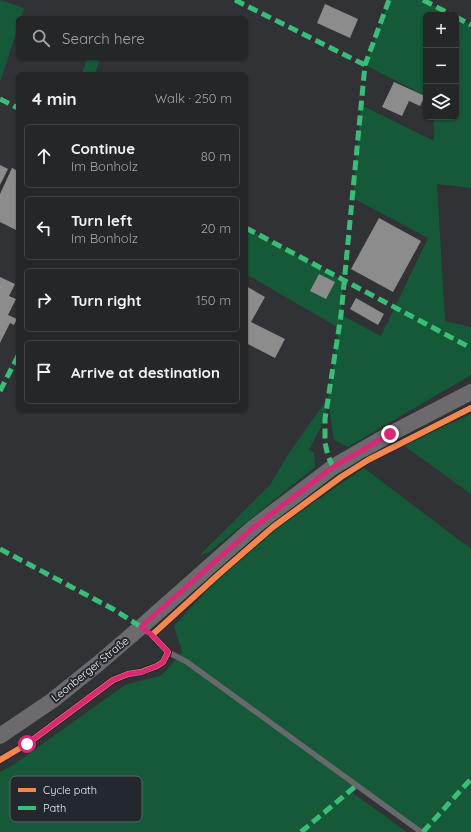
<!DOCTYPE html>
<meta charset="utf-8">
<style>
:root{--surface:#242628;--page:#303234;--text:#f1f3f6;--muted:#a3a5a8;--line:#414345}
body{margin:0;font-family:Quicksand,sans-serif;background:var(--page);color:var(--text)}
.controls{position:absolute;right:12px;top:12px;display:grid;overflow:hidden;border-radius:6px;box-shadow:0 1px 3px #0004}
.controls button{width:36px;height:36px;display:grid;place-items:center;padding:0;border:0;border-bottom:1px solid var(--line);background:var(--surface);color:var(--text);font:20px sans-serif}
.stop{position:absolute;width:12px;height:12px;margin:-9px;border:3px solid #db2777;border-radius:50%;background:#fff}
.stop.end{background:#db2777;border-color:#fff;box-shadow:0 1px 4px #0008}
.list{margin:0;padding:0;list-style:none}
h2{display:flex;justify-content:space-between;align-items:center;height:52px;margin:0;padding:0 16px;font-size:17px}
h2 small{font-size:13px;font-weight:400;color:var(--muted)}
.list li{display:grid;grid-template-columns:26px 1fr auto;gap:12px;align-items:center;box-sizing:border-box;height:64px;margin:0 8px 8px;padding:0 8px;border:1px solid var(--line);border-radius:6px}
.list b{display:block;font-size:15px;white-space:nowrap}
.list p{margin:0;font-size:13px;white-space:nowrap;color:var(--muted)}
.list em{font-size:13px;font-style:normal;color:var(--muted)}
.icon{flex:none;width:22px;height:22px;fill:none;stroke:currentColor;stroke-width:2;stroke-linecap:round;stroke-linejoin:round}
.map{position:relative;flex:none;width:471px;height:832px;overflow:hidden}
.search{position:absolute;background:var(--surface);box-shadow:0 1px 3px #0004;left:16px;top:16px;width:232px;height:44px;display:flex;align-items:center;gap:10px;box-sizing:border-box;padding:0 14px;border-radius:6px;color:var(--muted);font-size:15px}
.panel{position:absolute;background:var(--surface);box-shadow:0 1px 3px #0004;left:16px;top:72px;width:232px;height:340px;border-radius:6px}
.map>svg:first-child{display:block}
.green{fill:#155939}
.building{fill:#8d8c8c}
.lines{fill:none;stroke-linecap:round;stroke-linejoin:round}
.lane{stroke:#67696c;stroke-width:5.5}
.secondary{stroke:#6c6a6d;stroke-width:16}
.quiet{stroke:#3abd76;stroke-width:5;stroke-dasharray:10 5;stroke-linecap:butt}
.cycleway-casing{stroke:#23282f;stroke-width:8}
.cycleway{stroke:#f5874c;stroke-width:6}
.route{stroke:#db2777;stroke-width:5}
.labels{text-anchor:middle;dominant-baseline:central;stroke-width:4;stroke-linejoin:round;paint-order:stroke}
.street-label{font-size:11px;fill:#eaedf2;stroke:#23282f}
.key{fill:#23282f;stroke:#5f636a;stroke-width:1}
.key-label{font-size:11px;fill:#eaedf2}
</style>
<div class="map">
<svg width="471" height="832" viewBox="0 0 471 832">
<rect width="100%" height="100%" fill="#303236"/>
<g class="green">
<path d="M0,0L24,8L21,18H18V27L0,82Z"/>
<path d="M389,0H423L452,15H426V96L365,65Z"/>
<path d="M456,17L471,25V188L437,184L445,321L471,327V375L348,447L334,440L328,400L325,419L309,450L314,452L315,467L208,553L200,555L270,485L289,453L328,398L339,328L246,274V228L343,280L341,315L381,336L428,238L353,198L361,105L434,141V117H456Z"/>
<path d="M87,58H100L95,74H82Z"/>
<path d="M471,414V494L403,445Z"/>
<path d="M364,468L471,549V832H421L356,785L350,791L407,832H0V772L13,765L125,685L162,675L182,652L174,626L222,574L277,527Z"/>
</g>
<g class="building">
<path d="M325,4L358,19L350,38L317,23Z"/>
<path d="M394,82L425,96L420,106L409,101L402,116L382,107Z"/>
<path d="M0,165L8,169L0,185Z"/>
<path d="M12,168L18,171V231L0,222V194Z"/>
<path d="M379,218L421,241L393,292L351,269Z"/>
<path d="M319,274L335,282L326,299L310,291Z"/>
<path d="M0,277L15,284L9,296L16,299L8,315L17,319L14,325L10,323L0,343Z"/>
<path d="M246,286L265,297L251,322L285,339L275,358L246,343Z"/>
<path d="M356,298L384,314L378,325L350,309Z"/>
</g>
<g class="lines">
<g class="lane">
<path d="M168,652L187,662L421,832"/>
<path d="M0,760L27,744L113,680L128,674L141,672L157,666L163,662L168,652L152,635L142,628"/>
</g>
<path class="secondary" d="M0,736L53,700L99,663L141,627L254,527L333,467L390,434L471,392"/>
<g class="quiet">
<path d="M235,0L365,65"/>
<path d="M423,0L452,15"/>
<path d="M456,17L471,25"/>
<path d="M0,99L18,108"/>
<path d="M246,228L471,348"/>
<path d="M0,391L18,356"/>
<path d="M333,467L328,456L325,443V419L341,315L365,65L389,0"/>
<path d="M0,549L113,609L141,627"/>
<path d="M301,832L357,785"/>
<path d="M423,832L471,779"/>
</g>
<g class="cycleway-casing">
<path id="cycleway" d="M0,760L27,744L113,680L128,674L141,672L157,666L163,662L168,652L152,635L219,574L273,527L341,477L368,460L471,408"/>
</g>
<use href="#cycleway" class="cycleway"/>
</g>
<g class="lines">
<path class="route" d="M27,744L113,680L128,674L142,672L157,666L163,662L168,652L152,635L141,627L254,527L333,467L390,434"/>
</g>
<g class="labels">
<g class="street-label">
<text transform="translate(90 669) rotate(-39)">Leonberger Straße</text>
</g>
</g>
<rect x="10" y="776" width="132" height="46" rx="6" class="key"/>
<rect x="18" y="788" width="18" height="4" fill="#f5874c"/>
<rect x="18" y="806" width="18" height="4" fill="#3abd76"/>
<g class="key-label">
<text x="43" y="794">Cycle path</text>
<text x="43" y="812">Path</text>
</g>
</svg>
<div class="controls">
<button>+</button>
<button>−</button>
<button><svg class="icon" aria-label="layers" viewBox="0 0 24 24"><path d="M12 4l9 5-9 5-9-5zM3 14l9 5 9-5"/></svg></button>
</div>
<div class="stop" style="left:27px;top:744px"></div>
<div class="stop end" style="left:390px;top:434px"></div>
<div class="search"><svg class="icon" aria-label="search" viewBox="0 0 24 24"><circle cx="10" cy="10" r="6"/><path d="M15 15l6 6"/></svg>Search here</div>
<section class="panel">
<h2>4 min<small>Walk · 250 m</small></h2>
<ul class="list">
<li><svg class="icon" aria-label="ahead" viewBox="0 0 24 24"><path d="M12 20V5M6 11l6-6 6 6"/></svg><div><b>Continue</b><p>Im Bonholz</p></div><em>80 m</em></li>
<li><svg class="icon" aria-label="left" viewBox="0 0 24 24"><path d="M17 20v-9H6M10 6l-5 5 5 5"/></svg><div><b>Turn left</b><p>Im Bonholz</p></div><em>20 m</em></li>
<li><svg class="icon" aria-label="right" viewBox="0 0 24 24"><path d="M7 20v-9h11M14 6l5 5-5 5"/></svg><div><b>Turn right</b></div><em>150 m</em></li>
<li><svg class="icon" aria-label="arrive" viewBox="0 0 24 24"><path d="M6 21V4h12l-3 4 3 4H6"/></svg><div><b>Arrive at destination</b></div></li>
</ul>
</section>
</div>
